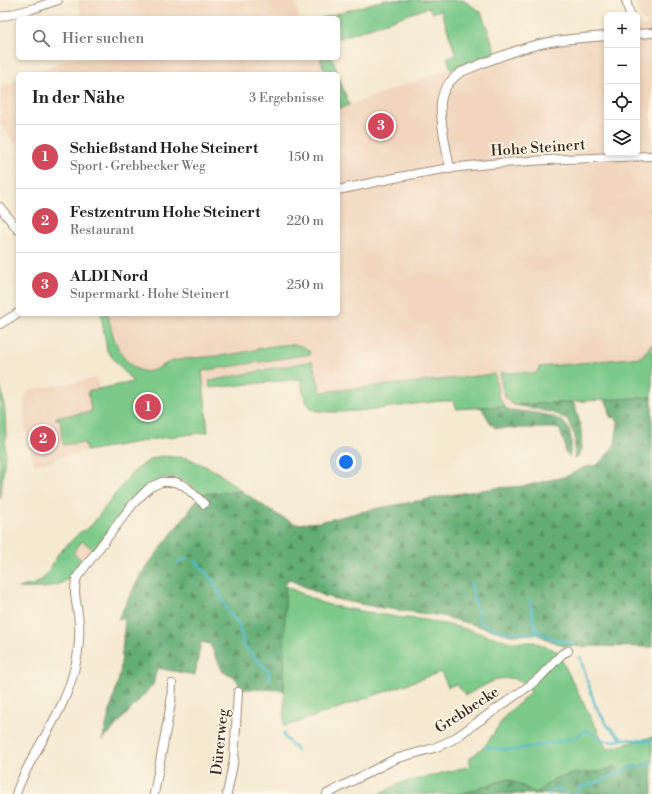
<!DOCTYPE html>
<html lang="de">
<meta charset="utf-8">
<style>
:root{--surface:#fff;--page:#f2f2f2;--text:#222;--muted:#767676;--line:#e0e0e0;--accent:#d1495b}
body{margin:0;font-family:"Libre Bodoni",serif;background:var(--page);color:var(--text)}
.controls{position:absolute;right:12px;top:12px;display:grid;overflow:hidden;border-radius:6px;box-shadow:0 2px 6px #0003}
.controls button{width:36px;height:36px;display:grid;place-items:center;padding:0;border:0;border-bottom:1px solid var(--line);background:var(--surface);color:var(--text);font:20px sans-serif}
.you{position:absolute;left:346px;top:462px;width:14px;height:14px;margin:-10px;border:3px solid #fff;border-radius:50%;background:#1a73e8;box-shadow:0 0 0 6px #1a73e833}
.badge{display:grid;place-items:center;width:26px;height:26px;border-radius:50%;background:var(--accent);color:#fff;font-size:13px;font-weight:700}
.pin{position:absolute;translate:-50% -50%;border:2px solid #fff;box-shadow:0 1px 4px #0006}
.list{margin:0;padding:0;list-style:none}
h2{display:flex;justify-content:space-between;align-items:center;height:52px;margin:0;padding:0 16px;font-size:17px}
h2 small{font-size:13px;font-weight:400;color:var(--muted)}
.list li{display:grid;grid-template-columns:26px 1fr auto;gap:12px;align-items:center;box-sizing:border-box;height:64px;padding:0 16px;border-top:1px solid var(--line)}
.list b{display:block;font-size:15px;white-space:nowrap}
.list p{margin:0;font-size:13px;white-space:nowrap;color:var(--muted)}
.list em{font-size:13px;font-style:normal;color:var(--muted)}
.icon{flex:none;width:22px;height:22px;fill:none;stroke:currentColor;stroke-width:2;stroke-linecap:round;stroke-linejoin:round}
.map{position:relative;flex:none;width:652px;height:794px;overflow:hidden}
.search{position:absolute;background:var(--surface);box-shadow:0 2px 6px #0003;left:16px;top:16px;width:324px;height:44px;display:flex;align-items:center;gap:10px;box-sizing:border-box;padding:0 14px;border-radius:6px;color:var(--muted);font-size:15px}
.panel{position:absolute;background:var(--surface);box-shadow:0 2px 6px #0003;left:16px;top:72px;width:324px;height:244px;border-radius:6px}
.map>svg:first-child{display:block}
.built{fill:#f1d5bd}
.green{fill:#7bc989;stroke:#5b7a54}
.forest{fill:url(#forest-firs);stroke:#506c4a}
.lines{fill:none;stroke-linecap:round;stroke-linejoin:round}
.stream{stroke:#4fbbcb;stroke-width:2.5}
.street-casing{stroke:#988a77;stroke-width:10}
.street{stroke:#fff;stroke-width:8}
.labels{text-anchor:middle;dominant-baseline:central;stroke-width:3.5;stroke-linejoin:round;paint-order:stroke}
.street-label{font-size:15px;fill:#3b2a1e;stroke:#fcf5e5}
</style>
<div class="map">
<svg width="652" height="794" viewBox="0 0 652 794">
<defs>
<pattern id="forest-firs" width="22" height="20" patternUnits="userSpaceOnUse"><rect width="22" height="20" fill="#64ad75"/><path d="M5 1l3.5 6h-7zM16 11l3.5 6h-7z" fill="#548d5f"/></pattern>
</defs>
<rect width="100%" height="100%" fill="#fcf5e5"/>
<filter id="ink" filterUnits="userSpaceOnUse"><feTurbulence type="fractalNoise" baseFrequency=".025" numOctaves="2"/><feDisplacementMap in="SourceGraphic" scale="8" xChannelSelector="R" yChannelSelector="G"/><feConvolveMatrix kernelMatrix="1 2 1 2 8 2 1 2 1" color-interpolation-filters="sRGB"/></filter>
<filter id="wash" filterUnits="userSpaceOnUse"><feTurbulence type="fractalNoise" baseFrequency=".012" numOctaves="4" result="noise"/><feDisplacementMap in="SourceGraphic" scale="16" xChannelSelector="R" yChannelSelector="G"/><feGaussianBlur stdDeviation="0.9" result="paint"/><feColorMatrix in="noise" values="0 0 0 0 0 0 0 0 0 0 0 0 0 0 0 0 0 1.4 0 .05"/><feComposite in="paint" operator="in"/></filter>
<g filter="url(#wash)">
<rect width="100%" height="100%" fill="#f5e9d0"/>
<g class="built">
<path d="M77,0H294L300,18H83Z"/>
<path d="M634,0H652V397L457,409L453,401L432,402L349,411H319L311,408L304,399L301,379L216,387L204,389L208,432L162,438L82,452L81,450L78,451V455L55,458V461L34,464L25,424L24,410L25,397L30,390L97,378L99,389L133,383L107,351L101,314H338V109L527,41L557,35L607,29V153H637V26L649,25L640,18Z"/>
<path d="M70,58H320L326,74H32Z"/>
<path d="M18,80V147L0,124V88Z"/>
<path d="M82,541L94,550L84,562L73,553Z"/>
</g>
<g class="green">
<path d="M384,0H463L481,12L496,52L451,69L447,58L456,55L441,10L432,13L429,7L338,39V18H322Z"/>
<path d="M320,58H332L338,74H326Z"/>
<path d="M338,75L349,105L338,109Z"/>
<path d="M101,314H108C112,335 119,363 142,371C153,375 163,363 173,361C191,357 215,357 234,354C250,352 267,345 284,345C294,344 307,345 311,354L202,371L208,432L162,438L86,451L85,443H76L63,445L60,419H56V417L91,412L88,391L133,382L107,351Z"/>
<path d="M652,344V397L514,405C501,397 503,387 500,373L523,372L534,374L538,371L539,367L641,357Z"/>
<path d="M312,361L321,392L495,374L498,395L504,406L457,409L453,401C445,401 438,401 431,402C410,404 325,419 311,408C303,401 303,389 301,379L210,388L209,381Z"/>
<path d="M0,385C10,421 5,462 0,499Z"/>
<path d="M161,456L188,458L217,472L242,491L198,494C192,488 185,480 176,478C144,471 110,529 94,550L82,541L73,553L84,562C62,589 52,589 19,588L37,583L45,577L59,553L79,533L90,527L131,474L149,460Z"/>
<path d="M285,586L322,603L338,607L396,617L427,620L462,628L511,642H534L557,651L607,749L652,737V760C642,767 630,766 618,772L615,766L601,772L577,773L554,779L536,793L508,779L461,794H379L401,783L471,766L469,759L485,746L506,715L531,692L528,689L531,687L512,678L497,679L466,695L456,684L448,687L441,672L284,727Z"/>
</g>
<g class="forest">
<path d="M652,397V647L563,646L536,634L511,635L442,616L382,608L340,600L324,596L288,579L285,586L284,690L240,689C238,679 233,674 223,672L210,644L201,642L195,675L157,668L153,685L102,741L120,674L125,619H118L141,574L198,499V494L242,491L274,513L296,524L319,522L374,509L456,494L496,488L525,486L567,476L585,467L597,465L606,456L615,444L618,423L616,418L610,417L609,408L605,400Z"/>
<path d="M573,402C580,419 585,438 579,456L574,459L575,436L567,419L550,412L514,405Z"/>
<path d="M504,406L509,410C522,411 553,414 563,422C573,429 572,447 569,457L568,453H565V445L560,430L555,428H496L491,424L481,407Z"/>
<path d="M652,760V794H461L508,779L536,793L554,779L577,773L601,772L615,766L619,772L628,767L645,765Z"/>
</g>
<g class="lines">
<g class="stream">
<path d="M196,561L214,582L228,612L238,623L245,647L269,672V680"/>
<path d="M178,562L186,559"/>
<path d="M471,582L474,601L481,623L505,632L538,633"/>
<path d="M530,600L534,624L538,633L563,642L575,643"/>
<path d="M580,657L595,705L608,726L622,739L652,741"/>
<path d="M284,732V737L297,750"/>
<path d="M485,746L496,749L515,750L565,740L574,738L585,731H588L601,739L612,742L622,739"/>
<path d="M547,794L557,788L567,794"/>
<path d="M576,794L580,787L598,782L629,768L645,766L652,762"/>
</g>
</g>
</g>
<g filter="url(#ink)">
<g class="lines">
<g class="street-casing">
<g id="street">
<path d="M626,0L630,15"/>
<path d="M0,17L32,9L58,0"/>
<path d="M637,34L652,33"/>
<path d="M450,169C447,151 439,119 441,103C442,90 451,79 461,72C486,62 513,50 540,44C562,39 584,38 607,36"/>
<path d="M338,190C376,182 413,173 452,168C518,160 585,158 652,156"/>
<path d="M0,207L18,230"/>
<path d="M0,324L18,313"/>
<path d="M16,794C21,778 29,765 37,750C51,726 66,701 73,674C78,658 80,639 79,623C78,608 72,592 77,577L133,504L150,487L162,482H175L185,486L204,504"/>
<path d="M154,794L171,703L172,684"/>
<path d="M227,794L234,759L238,692"/>
<path d="M327,794L395,759L434,748L452,740L529,686L540,677L562,654L568,651"/>
</g>
</g>
<use href="#street" class="street"/>
</g>
</g>
<g class="labels">
<g class="street-label">
<text transform="translate(538 148) rotate(-4)">Hohe Steinert</text>
<text transform="translate(467 710) rotate(-33)">Grebbecke</text>
<text transform="translate(220 742) rotate(-84)">Dürerweg</text>
</g>
</g>
</svg>
<div class="controls">
<button>+</button>
<button>−</button>
<button><svg class="icon" aria-label="locate" viewBox="0 0 24 24"><circle cx="12" cy="12" r="6"/><path d="M12 2v4M12 18v4M2 12h4M18 12h4"/></svg></button>
<button><svg class="icon" aria-label="layers" viewBox="0 0 24 24"><path d="M12 4l9 5-9 5-9-5zM3 14l9 5 9-5"/></svg></button>
</div>
<div class="you"></div>
<div class="pin badge" style="left:148px;top:407px">1</div>
<div class="pin badge" style="left:43px;top:439px">2</div>
<div class="pin badge" style="left:381px;top:126px">3</div>
<div class="search"><svg class="icon" aria-label="search" viewBox="0 0 24 24"><circle cx="10" cy="10" r="6"/><path d="M15 15l6 6"/></svg>Hier suchen</div>
<section class="panel">
<h2>In der Nähe<small>3 Ergebnisse</small></h2>
<ul class="list">
<li><span class="badge">1</span><div><b>Schießstand Hohe Steinert</b><p>Sport · Grebbecker Weg</p></div><em>150 m</em></li>
<li><span class="badge">2</span><div><b>Festzentrum Hohe Steinert</b><p>Restaurant</p></div><em>220 m</em></li>
<li><span class="badge">3</span><div><b>ALDI Nord</b><p>Supermarkt · Hohe Steinert</p></div><em>250 m</em></li>
</ul>
</section>
</div>
